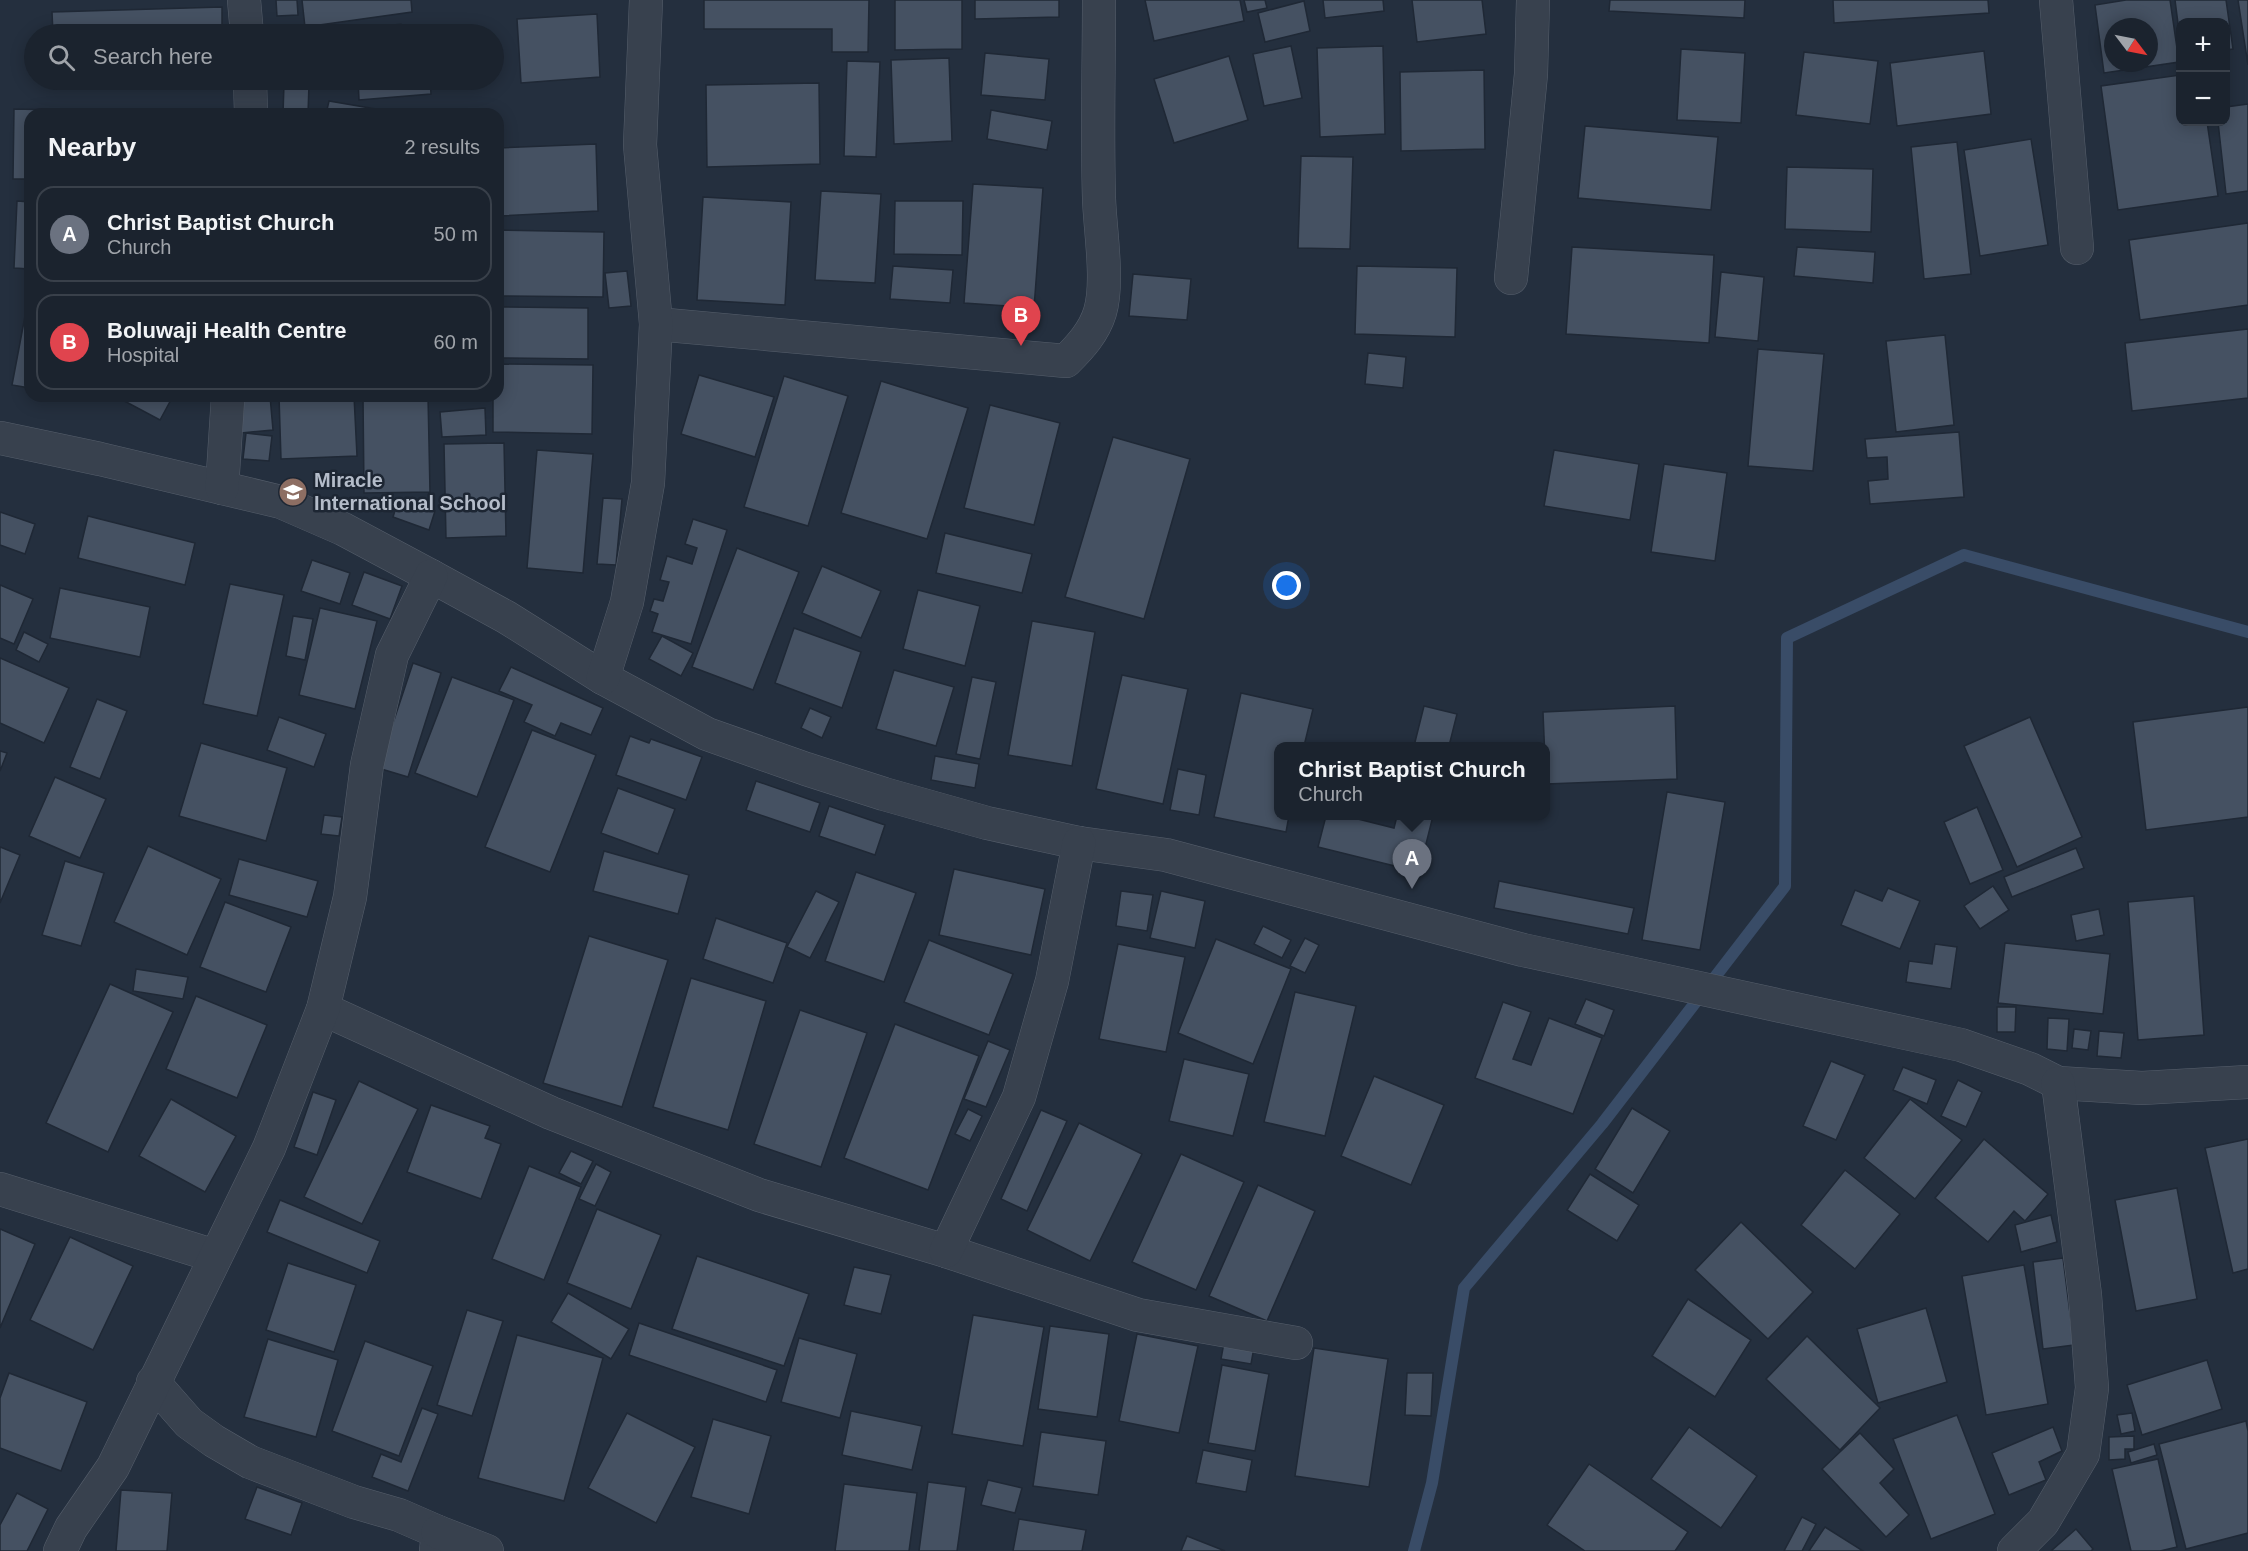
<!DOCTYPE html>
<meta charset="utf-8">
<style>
:root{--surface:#1b232e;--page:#242b36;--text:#f1f3f6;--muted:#a0a4aa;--line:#39404a;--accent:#ea580c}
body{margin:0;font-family:Arial,sans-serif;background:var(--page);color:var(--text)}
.controls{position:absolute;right:18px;top:18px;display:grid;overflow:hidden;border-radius:12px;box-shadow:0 3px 15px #0003}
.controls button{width:54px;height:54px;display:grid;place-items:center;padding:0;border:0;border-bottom:2px solid var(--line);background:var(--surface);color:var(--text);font:30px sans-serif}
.compass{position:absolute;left:2104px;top:18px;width:54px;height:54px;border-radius:50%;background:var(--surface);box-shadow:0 3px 15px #0003;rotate:122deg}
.you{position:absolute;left:1287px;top:586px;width:21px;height:21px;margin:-15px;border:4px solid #fff;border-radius:50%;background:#1a73e8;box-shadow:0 0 0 9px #1a73e833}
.badge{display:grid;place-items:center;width:39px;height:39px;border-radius:50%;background:var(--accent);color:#fff;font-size:20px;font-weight:700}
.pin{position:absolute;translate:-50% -50px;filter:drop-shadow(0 2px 3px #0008)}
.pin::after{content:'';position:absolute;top:32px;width:21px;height:18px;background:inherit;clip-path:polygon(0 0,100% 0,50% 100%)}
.popup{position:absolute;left:1274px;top:742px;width:276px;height:78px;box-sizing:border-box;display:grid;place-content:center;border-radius:12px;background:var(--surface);filter:drop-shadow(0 2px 4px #0005);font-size:20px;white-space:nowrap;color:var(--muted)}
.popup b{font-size:22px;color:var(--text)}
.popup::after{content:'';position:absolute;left:50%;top:100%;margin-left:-12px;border:12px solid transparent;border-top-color:var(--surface)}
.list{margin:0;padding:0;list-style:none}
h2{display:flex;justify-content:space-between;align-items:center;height:78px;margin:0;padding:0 24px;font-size:26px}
h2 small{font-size:20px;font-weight:400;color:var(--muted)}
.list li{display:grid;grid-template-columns:39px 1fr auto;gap:18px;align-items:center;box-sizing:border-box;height:96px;margin:0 12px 12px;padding:0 12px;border:2px solid var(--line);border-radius:18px}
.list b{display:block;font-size:22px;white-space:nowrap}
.list p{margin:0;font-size:20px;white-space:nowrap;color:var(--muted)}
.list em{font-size:20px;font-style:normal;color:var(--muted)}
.icon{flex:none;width:33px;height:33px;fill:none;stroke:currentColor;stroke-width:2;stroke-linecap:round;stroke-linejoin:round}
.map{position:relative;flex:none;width:2248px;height:1551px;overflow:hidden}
.search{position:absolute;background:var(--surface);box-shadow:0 3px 15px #0003;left:24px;top:24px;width:480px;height:66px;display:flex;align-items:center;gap:15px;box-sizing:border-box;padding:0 21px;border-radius:33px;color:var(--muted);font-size:22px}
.panel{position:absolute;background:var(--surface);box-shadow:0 3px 15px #0003;left:24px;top:108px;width:480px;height:294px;border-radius:18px}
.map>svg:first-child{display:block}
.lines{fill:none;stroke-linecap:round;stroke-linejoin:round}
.stream{stroke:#394c67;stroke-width:12}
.building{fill:#455162;stroke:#1f2835;stroke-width:1.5;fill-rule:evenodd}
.minor-casing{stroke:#565f6c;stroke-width:34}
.minor{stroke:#38414e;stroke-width:33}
.labels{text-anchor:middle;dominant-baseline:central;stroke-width:5;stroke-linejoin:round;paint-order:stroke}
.poi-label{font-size:20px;font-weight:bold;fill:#b4bcc9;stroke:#1d2633;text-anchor:start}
</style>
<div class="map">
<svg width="2248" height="1551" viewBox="0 0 2248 1551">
<rect width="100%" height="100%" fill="#242f3e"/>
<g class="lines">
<path class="stream" d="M1414,1551L1432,1483L1464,1288L1602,1124L1785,886L1787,638L1964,555L2248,632"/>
</g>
<g class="building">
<path d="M276,0H297L298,15L277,16Z"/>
<path d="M302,0H411L412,12L305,27Z"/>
<path d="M704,0H869L868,52H832V29H704Z"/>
<path d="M895,0H962V49L895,50Z"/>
<path d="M975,0H1059V17L975,19Z"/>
<path d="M1145,0H1240L1244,21L1154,41Z"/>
<path d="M1244,0H1265L1267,8L1247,12Z"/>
<path d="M1323,0H1383L1384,11L1325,18Z"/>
<path d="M1412,0H1482L1486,34L1417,42Z"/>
<path d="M1610,0H1745L1744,18L1609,11Z"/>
<path d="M1833,0H1988L1989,13L1834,23Z"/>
<path d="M2126,0H2170L2179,62L2104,73L2095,5ZM2113,27H2149V63H2113Z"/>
<path d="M2175,0H2226L2233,49L2226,50V22H2180V39Z"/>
<path d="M2238,0H2248V65Z"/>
<path d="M1304,1L1310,31L1265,42L1258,13Z"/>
<path d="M222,7V34H53L52,12Z"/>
<path d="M597,14L600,77L521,83L517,19Z"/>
<path d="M401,24L402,34H318Z"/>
<path d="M302,31L303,34H281V32Z"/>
<path d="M1291,46L1302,98L1264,106L1253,54Z"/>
<path d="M1383,46L1385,134L1320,137L1317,48Z"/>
<path d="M1681,49L1745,53L1741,123L1677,120Z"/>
<path d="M1984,51L1991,114L1897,126L1890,63Z"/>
<path d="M1804,52L1878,61L1870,124L1796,115Z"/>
<path d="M985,53L1049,59L1045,100L981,95Z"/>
<path d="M1229,56L1248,120L1174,143L1154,79Z"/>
<path d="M949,58L952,141L894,144L891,60Z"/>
<path d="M847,61L880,62L876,157L844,156Z"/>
<path d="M1484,70L1485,149L1401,151L1400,72Z"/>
<path d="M2180,75V122H2207L2218,196L2118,210L2101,86Z"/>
<path d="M54,80H223V83L54,89Z"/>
<path d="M358,80H430L431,94L359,100Z"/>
<path d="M819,83L820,164L707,167L706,85Z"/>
<path d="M284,84H309L308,114H283Z"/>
<path d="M329,101L405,114H326Z"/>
<path d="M2248,104V191L2226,194L2218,122H2226V107Z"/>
<path d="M14,109L104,111V114H30V179H13Z"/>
<path d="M991,110L1052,121L1047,150L987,139Z"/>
<path d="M1585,126L1718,137L1711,210L1578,198Z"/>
<path d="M2031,139L2048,245L1980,256L1964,150Z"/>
<path d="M1957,142L1971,274L1924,279L1911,147Z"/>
<path d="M596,144L598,211L498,216V148Z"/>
<path d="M1301,156L1353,157L1350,249L1298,248Z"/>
<path d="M1787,167L1873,169L1871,232L1785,229Z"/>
<path d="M973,184L1043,188L1034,308L964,303Z"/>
<path d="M821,191L881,194L875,283L815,280Z"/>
<path d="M703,197L791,202L785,305L697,300Z"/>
<path d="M17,201L30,202V269L14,268Z"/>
<path d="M895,201H963L962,255L894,254Z"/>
<path d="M2248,223V305L2140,320L2129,240Z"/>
<path d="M498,230L604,232L603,297L498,296Z"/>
<path d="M1572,247L1714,255L1709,343L1566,334Z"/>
<path d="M1797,247L1875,252L1873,283L1794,276Z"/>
<path d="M893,266L953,270L950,303L890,299Z"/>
<path d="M1357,266L1457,268L1455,337L1355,334Z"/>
<path d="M627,271L631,306L609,308L605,273Z"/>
<path d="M1721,272L1764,277L1758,341L1715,337Z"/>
<path d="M1133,274L1191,279L1187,320L1129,316Z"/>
<path d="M503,307L588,308V359L502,358Z"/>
<path d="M26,311L30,312V388L12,385Z"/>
<path d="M2248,329V398L2132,411L2125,343Z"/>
<path d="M1945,335L1954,425L1896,432L1886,341Z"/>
<path d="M1758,349L1824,354L1813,471L1748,466Z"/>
<path d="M1368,353L1406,357L1403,388L1365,384Z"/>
<path d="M498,364L593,365L592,434L493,432V396H498Z"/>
<path d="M699,375L774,397L755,457L681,434Z"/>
<path d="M784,376L848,396L808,526L744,507Z"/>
<path d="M881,381L968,408L927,539L841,513Z"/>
<path d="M115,396H173L160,420Z"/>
<path d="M243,396H270L273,430L241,433Z"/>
<path d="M279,396H354L357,456L281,459Z"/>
<path d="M363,396H428L430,492L364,493Z"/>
<path d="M990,405L1060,423L1034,525L964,508Z"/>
<path d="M485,408L486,435L442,437L440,412Z"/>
<path d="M1959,432L1964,497L1870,504L1868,481L1888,479L1887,457L1867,458L1865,439Z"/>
<path d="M246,433L272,436L269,461L243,459Z"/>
<path d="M1113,437L1190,459L1144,619L1065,597Z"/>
<path d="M504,443L506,536L446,538L444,444Z"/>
<path d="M537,450L593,454L583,573L527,568Z"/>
<path d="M1554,450L1639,464L1630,520L1544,506Z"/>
<path d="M1664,464L1727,473L1715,561L1651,552Z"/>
<path d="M399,498L435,511L429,530L393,517Z"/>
<path d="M603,498L622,499L616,565L597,564Z"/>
<path d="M0,512L35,524L25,554L0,545Z"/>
<path d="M88,516L195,543L185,585L78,558Z"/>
<path d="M693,519L727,530L691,644L652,632L658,614L650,611L654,599L663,601L669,582L660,580L667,556L692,564L697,548L685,544Z"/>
<path d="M945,533L1032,554L1022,593L936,573Z"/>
<path d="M737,548L799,572L753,690L692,667Z"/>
<path d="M312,560L350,573L340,604L301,591Z"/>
<path d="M822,566L881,591L861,638L802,613Z"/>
<path d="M364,572L402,586L390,619L352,605Z"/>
<path d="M230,584L284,595L257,716L203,704Z"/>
<path d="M0,585L33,599L14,644L0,638Z"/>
<path d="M60,588L150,607L140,657L50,638Z"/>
<path d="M918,590L980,606L965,666L903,649Z"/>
<path d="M320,608L377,621L355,709L299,695Z"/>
<path d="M293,616L313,619L305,660L286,656Z"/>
<path d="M1032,621L1095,632L1072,766L1008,755Z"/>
<path d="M794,628L861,652L842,708L775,683Z"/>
<path d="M24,632L48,644L39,662L16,650Z"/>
<path d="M662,636L693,653L681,676L649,659Z"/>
<path d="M0,658L69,688L44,743L0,723Z"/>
<path d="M413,663L441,673L408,777L378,768Z"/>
<path d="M511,667L603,708L591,735L561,723L555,736L524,722L532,705L499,691Z"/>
<path d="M894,670L954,687L936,746L876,729Z"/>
<path d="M1122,675L1188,689L1163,804L1096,789Z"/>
<path d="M452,677L514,700L477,797L415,773Z"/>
<path d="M972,677L996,682L980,759L956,754Z"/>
<path d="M1241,693L1313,709L1304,746H1278V816H1289L1286,832L1214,817Z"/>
<path d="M97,699L127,711L100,779L70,767Z"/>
<path d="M1424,706L1457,714L1449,746H1414Z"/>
<path d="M1675,706L1677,779L1546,784L1543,712Z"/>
<path d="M2248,707V817L2146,830L2133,722Z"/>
<path d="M810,708L831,717L822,738L801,728Z"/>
<path d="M279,717L326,734L314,767L267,750Z"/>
<path d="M2030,717L2082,837L2017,867L1964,746Z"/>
<path d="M532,730L596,755L550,872L485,847Z"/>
<path d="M630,736L649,743L651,739L702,757L686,800L616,775Z"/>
<path d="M201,743L287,768L266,841L179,816Z"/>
<path d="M0,751L7,753L0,771Z"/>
<path d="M935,756L979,764L975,788L931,780Z"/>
<path d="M1178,769L1206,775L1199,815L1170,810Z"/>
<path d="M55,777L106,799L80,858L29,836Z"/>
<path d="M756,781L820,803L810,832L746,810Z"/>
<path d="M618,788L675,809L658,854L601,833Z"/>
<path d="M1667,792L1725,802L1700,950L1642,940Z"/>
<path d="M829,806L885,825L875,855L819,836Z"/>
<path d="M1977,807L2003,870L1970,884L1944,822Z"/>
<path d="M324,815L342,817L339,836L321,834Z"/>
<path d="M1326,816H1346L1394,828L1397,816H1433L1419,872L1318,847Z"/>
<path d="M148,846L221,879L187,955L114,922Z"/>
<path d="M0,847L20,855L0,903Z"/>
<path d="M2076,848L2084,868L2012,897L2004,877Z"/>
<path d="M604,851L689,875L678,914L593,891Z"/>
<path d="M239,859L318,881L307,917L229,895Z"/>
<path d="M65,861L104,873L81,946L42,935Z"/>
<path d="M954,869L1045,889L1031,955L939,935Z"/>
<path d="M856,872L916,893L884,982L825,961Z"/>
<path d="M1499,881L1634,908L1628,934L1494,908Z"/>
<path d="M1993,886L2009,910L1980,929L1964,906Z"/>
<path d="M1888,888L1920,901L1900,949L1841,925L1855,890L1882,901Z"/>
<path d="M816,891L839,902L810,958L787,947Z"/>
<path d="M1121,891L1153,895L1147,931L1116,926Z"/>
<path d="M1161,891L1205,901L1195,948L1150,938Z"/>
<path d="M2194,896L2204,1035L2138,1040L2128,902Z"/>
<path d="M225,902L291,927L266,992L200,967Z"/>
<path d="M2099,909L2104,935L2076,941L2071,915Z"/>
<path d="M716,918L787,943L773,983L703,959Z"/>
<path d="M1263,926L1291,940L1282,958L1254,944Z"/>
<path d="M589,936L668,960L622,1107L543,1083Z"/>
<path d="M1305,938L1319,945L1305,973L1290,966Z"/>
<path d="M1216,939L1291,969L1253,1064L1178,1033Z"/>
<path d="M929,940L1013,974L989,1035L904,1002Z"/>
<path d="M2005,943L2110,954L2103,1014L1998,1003Z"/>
<path d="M1118,944L1185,957L1166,1052L1099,1039Z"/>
<path d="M1935,944L1957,947L1951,989L1906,982L1909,961L1932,964Z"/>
<path d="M136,969L188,977L183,999L133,991Z"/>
<path d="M691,978L766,1001L728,1130L653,1107Z"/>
<path d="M110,984L173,1012L108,1152L46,1123Z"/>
<path d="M1295,992L1356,1006L1325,1136L1264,1122Z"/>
<path d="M196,996L267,1025L237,1098L166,1069Z"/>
<path d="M1586,999L1614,1010L1604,1036L1575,1024Z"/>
<path d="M1503,1002L1531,1012L1513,1059L1531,1065L1549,1018L1602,1038L1573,1114L1475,1078Z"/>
<path d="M1997,1007H2016L2015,1032H1997Z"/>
<path d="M800,1010L867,1033L821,1167L754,1144Z"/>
<path d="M2048,1018L2069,1019L2067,1051L2047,1049Z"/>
<path d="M895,1024L979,1056L928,1190L844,1158Z"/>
<path d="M2074,1029L2091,1031L2088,1050L2072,1048Z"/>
<path d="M2099,1031L2124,1033L2121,1058L2097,1056Z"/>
<path d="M988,1041L1010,1050L986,1107L964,1099Z"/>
<path d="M1184,1059L1249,1074L1233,1136L1169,1121Z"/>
<path d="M1831,1061L1865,1075L1836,1140L1803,1126Z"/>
<path d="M1903,1067L1936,1080L1927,1104L1893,1090Z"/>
<path d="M1374,1076L1444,1105L1411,1185L1341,1156Z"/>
<path d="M1958,1080L1982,1092L1966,1127L1941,1116Z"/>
<path d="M359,1081L418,1109L362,1224L304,1197Z"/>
<path d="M313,1092L336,1100L317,1155L294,1147Z"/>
<path d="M171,1099L236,1136L205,1192L139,1156Z"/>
<path d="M1910,1099L1962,1140L1915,1199L1864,1158Z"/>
<path d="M431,1105L490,1126L485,1138L501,1144L481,1199L407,1172Z"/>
<path d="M1632,1108L1670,1131L1633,1193L1595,1169Z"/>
<path d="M968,1109L982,1116L970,1141L955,1134Z"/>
<path d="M1041,1110L1067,1121L1027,1211L1001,1199Z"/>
<path d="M1079,1123L1142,1154L1090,1261L1027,1230Z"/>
<path d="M1984,1139L2048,1194L2025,1221L2014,1211L1988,1242L1935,1198Z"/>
<path d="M2248,1139V1269L2233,1273L2205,1148Z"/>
<path d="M571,1151L593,1161L581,1184L559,1173Z"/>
<path d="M1181,1154L1244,1182L1196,1290L1132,1262Z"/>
<path d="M596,1164L611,1172L595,1206L579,1199Z"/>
<path d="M529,1166L581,1187L544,1280L492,1259Z"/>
<path d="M1845,1170L1900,1214L1855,1269L1801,1225Z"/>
<path d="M1590,1174L1639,1205L1617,1241L1567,1210Z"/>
<path d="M1258,1185L1315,1211L1267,1321L1209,1296Z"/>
<path d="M2177,1188L2197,1299L2136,1311L2115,1200Z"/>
<path d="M280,1200L380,1241L367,1273L267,1232Z"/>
<path d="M597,1209L661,1235L631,1309L567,1283Z"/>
<path d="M2051,1215L2057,1242L2021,1252L2015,1225Z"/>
<path d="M1741,1222L1813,1292L1768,1339L1695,1270Z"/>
<path d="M0,1229L35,1244L0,1328Z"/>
<path d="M70,1237L133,1266L93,1350L30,1320Z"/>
<path d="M697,1256L809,1294L784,1366L672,1329Z"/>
<path d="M2063,1258L2074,1345L2043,1349L2033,1262Z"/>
<path d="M288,1263L356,1285L334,1352L266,1330Z"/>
<path d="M2024,1265L2048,1404L1986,1415L1962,1276Z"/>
<path d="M854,1267L891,1275L881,1314L844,1305Z"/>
<path d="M568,1293L629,1329L611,1359L551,1322Z"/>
<path d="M1688,1299L1751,1340L1715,1397L1652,1356Z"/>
<path d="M1926,1308L1947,1382L1878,1403L1857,1329Z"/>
<path d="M467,1310L503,1321L472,1416L437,1405Z"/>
<path d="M973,1315L1044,1327L1023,1446L952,1434Z"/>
<path d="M639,1323L777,1370L766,1402L629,1355Z"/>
<path d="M1050,1326L1109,1334L1097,1417L1038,1409Z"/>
<path d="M1137,1334L1198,1346L1179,1433L1119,1421Z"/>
<path d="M517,1335L603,1358L564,1501L478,1478Z"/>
<path d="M1807,1336L1880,1408L1840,1450L1766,1379Z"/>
<path d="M1225,1337L1255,1342L1251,1364L1221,1359Z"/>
<path d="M799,1338L857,1354L840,1418L781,1402Z"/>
<path d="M268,1339L338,1360L316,1437L244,1417Z"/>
<path d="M365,1341L433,1366L399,1456L332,1431Z"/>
<path d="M1314,1348L1388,1359L1369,1487L1295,1476Z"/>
<path d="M2207,1360L2222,1409L2142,1435L2127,1385Z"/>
<path d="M1222,1365L1269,1374L1255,1451L1208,1443Z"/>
<path d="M9,1373L87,1402L61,1471L0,1448V1398Z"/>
<path d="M1407,1373H1433L1431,1416L1405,1415Z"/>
<path d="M422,1408L438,1414L408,1491L372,1477L381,1454L401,1462Z"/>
<path d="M851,1411L922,1426L912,1470L842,1455Z"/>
<path d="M627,1413L695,1447L656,1523L588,1488Z"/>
<path d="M2132,1413L2135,1431L2121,1434L2117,1415Z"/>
<path d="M1957,1415L1995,1514L1931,1539L1893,1439Z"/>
<path d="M713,1419L771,1436L749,1514L691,1497Z"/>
<path d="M2246,1421L2248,1431V1533L2186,1549L2159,1444Z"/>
<path d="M1689,1427L1757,1476L1721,1528L1651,1479Z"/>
<path d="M2053,1427L2062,1451L2039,1462L2046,1480L2009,1495L1992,1453Z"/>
<path d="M1041,1432L1106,1441L1098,1495L1033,1486Z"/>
<path d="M1860,1433L1894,1469L1880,1483L1909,1515L1886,1537L1822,1469Z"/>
<path d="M2134,1436V1449H2125V1459L2109,1460V1437Z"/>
<path d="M2154,1444L2157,1455L2131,1463L2128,1452Z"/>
<path d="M1203,1450L1252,1460L1246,1492L1196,1483Z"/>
<path d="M2158,1459L2177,1547L2160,1551H2131L2112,1469Z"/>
<path d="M1589,1464L1688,1532L1675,1551H1585L1547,1525Z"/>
<path d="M988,1480L1022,1488L1015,1513L981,1505Z"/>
<path d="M928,1482L966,1487L957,1551H919Z"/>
<path d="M844,1484L917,1493L909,1551H835Z"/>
<path d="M257,1487L302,1503L291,1535L245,1519Z"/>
<path d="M121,1490L172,1493L167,1551H116Z"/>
<path d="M17,1493L48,1509L27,1551H0V1525Z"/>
<path d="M1802,1517L1816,1524L1802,1551H1784Z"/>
<path d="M1019,1519L1086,1530L1082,1551H1013Z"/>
<path d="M1825,1527L1863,1551H1809Z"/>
<path d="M2076,1529L2093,1549L2091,1551H2051Z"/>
<path d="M1187,1536L1225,1551H1181Z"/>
</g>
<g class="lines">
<g class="minor-casing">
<g id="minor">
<path d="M244,0L247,34"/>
<path d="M2056,0L2077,248"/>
<path d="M250,80L251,114"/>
<path d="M1511,278L1531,74L1533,0"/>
<path d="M656,324L1066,361C1080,347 1094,332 1100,312C1109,282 1100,230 1099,198C1097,132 1099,66 1099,0"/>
<path d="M0,438L100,459L281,502L343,529L431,576L506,617L603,678L707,734L806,769L884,794L987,823L1079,843L1166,855L1523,950L1961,1045L2030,1069L2058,1083L2142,1088L2248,1082"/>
<path d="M222,488L228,396"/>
<path d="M603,678L627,602L648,483L656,324L640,145L646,0"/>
<path d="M323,1009L551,1113L759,1195L946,1251L1138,1315L1296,1343"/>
<path d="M0,1189L215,1256"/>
<path d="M946,1251L1019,1097L1052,981L1079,843"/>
<path d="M153,1382L189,1423L214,1441L250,1462L354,1502L399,1515L438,1532L436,1551"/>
<path d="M438,1532L487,1551"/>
<path d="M60,1551L71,1528L113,1467L269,1148L323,1009L350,897L367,765L392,655L431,576"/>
<path d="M2014,1551L2043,1522L2083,1454L2092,1388L2085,1295L2058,1083"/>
</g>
</g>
<use href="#minor" class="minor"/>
</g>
<defs>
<g id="school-disc" transform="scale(1.5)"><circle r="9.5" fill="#8d6e63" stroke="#1d2633"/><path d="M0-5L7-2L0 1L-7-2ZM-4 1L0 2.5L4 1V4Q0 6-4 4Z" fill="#fff"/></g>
</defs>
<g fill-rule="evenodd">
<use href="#school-disc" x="293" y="492"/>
</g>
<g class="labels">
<g class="poi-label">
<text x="314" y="480">Miracle<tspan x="314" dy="23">International School</tspan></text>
</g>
</g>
</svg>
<div class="controls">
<button>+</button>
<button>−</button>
</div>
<svg class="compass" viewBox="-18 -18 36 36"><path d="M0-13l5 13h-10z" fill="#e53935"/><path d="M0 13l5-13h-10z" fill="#a0a4aa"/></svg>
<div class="you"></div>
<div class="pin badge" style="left:1412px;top:889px;background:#6b7280">A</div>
<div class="popup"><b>Christ Baptist Church</b>Church</div>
<div class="pin badge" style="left:1021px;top:346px;background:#e0444e">B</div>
<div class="search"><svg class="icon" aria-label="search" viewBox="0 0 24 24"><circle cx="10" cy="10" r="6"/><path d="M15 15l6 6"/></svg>Search here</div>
<section class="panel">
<h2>Nearby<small>2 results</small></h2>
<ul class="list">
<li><span class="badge" style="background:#6b7280">A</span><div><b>Christ Baptist Church</b><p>Church</p></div><em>50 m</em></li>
<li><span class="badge" style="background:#e0444e">B</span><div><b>Boluwaji Health Centre</b><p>Hospital</p></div><em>60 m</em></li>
</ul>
</section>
</div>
